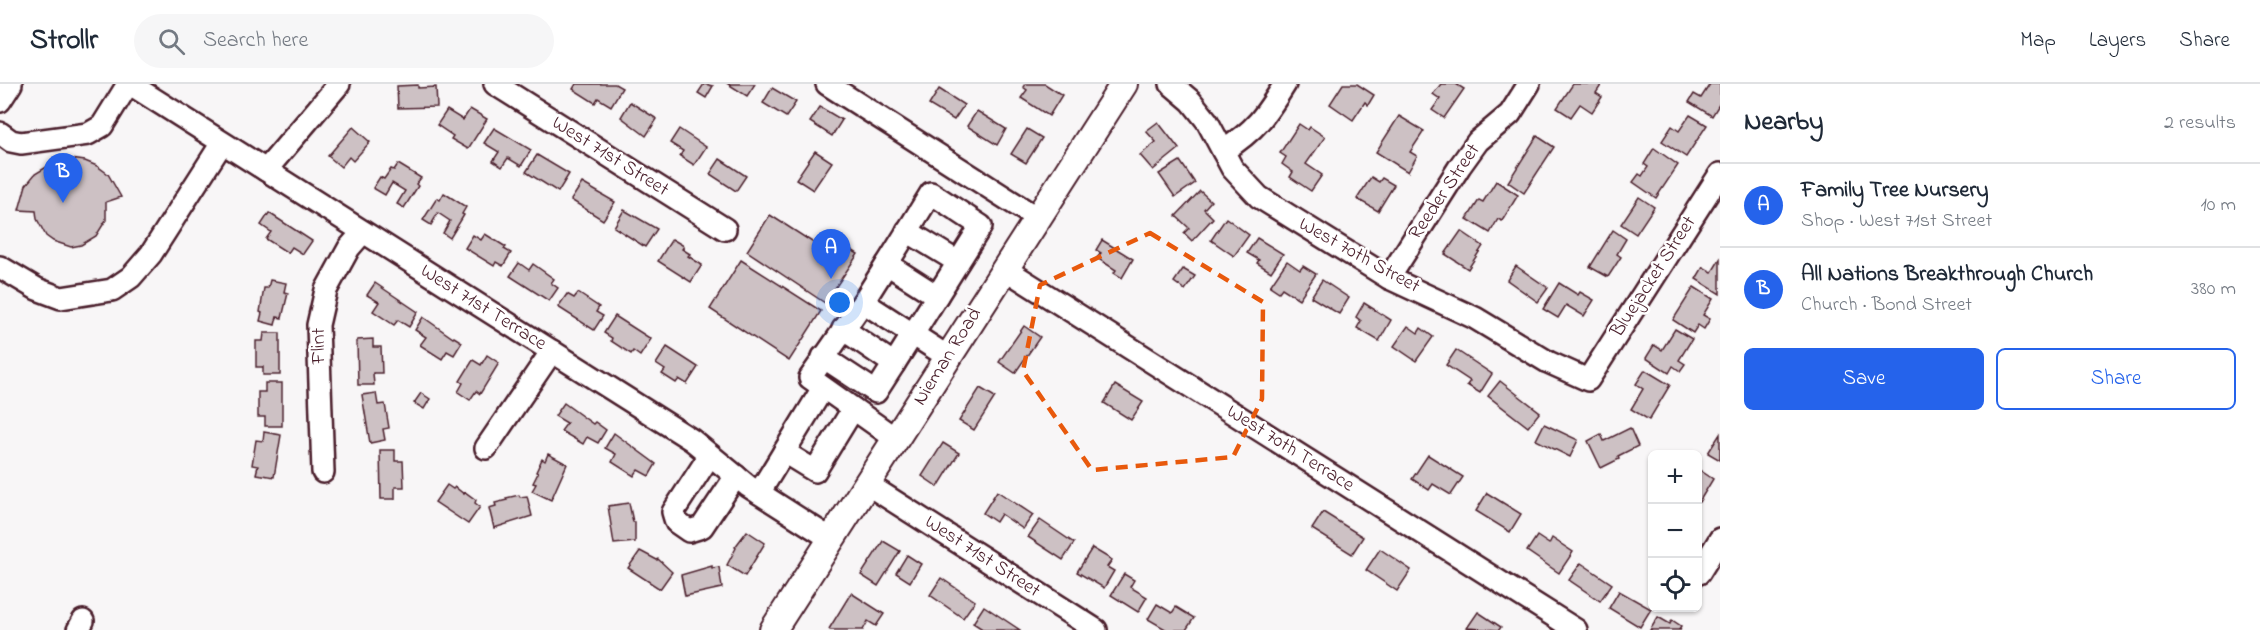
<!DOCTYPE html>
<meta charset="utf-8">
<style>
:root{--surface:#fff;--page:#f6f6f7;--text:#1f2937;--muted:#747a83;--line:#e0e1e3;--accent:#2563eb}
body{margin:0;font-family:"Indie Flower",sans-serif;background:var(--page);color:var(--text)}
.controls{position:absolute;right:18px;bottom:18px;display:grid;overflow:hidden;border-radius:9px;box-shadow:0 2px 4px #0004}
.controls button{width:54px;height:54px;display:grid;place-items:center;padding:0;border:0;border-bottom:2px solid var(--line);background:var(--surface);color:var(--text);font:30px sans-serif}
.you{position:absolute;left:840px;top:219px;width:21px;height:21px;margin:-15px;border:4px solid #fff;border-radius:50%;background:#1a73e8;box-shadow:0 0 0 9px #1a73e833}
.badge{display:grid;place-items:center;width:39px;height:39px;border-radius:50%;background:var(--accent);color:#fff;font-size:20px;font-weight:700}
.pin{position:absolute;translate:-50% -50px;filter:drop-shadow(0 2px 3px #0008)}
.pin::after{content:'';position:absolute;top:32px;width:21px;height:18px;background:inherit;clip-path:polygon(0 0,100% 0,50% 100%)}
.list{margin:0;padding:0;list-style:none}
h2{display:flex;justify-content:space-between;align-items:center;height:78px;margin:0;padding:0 24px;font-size:26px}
h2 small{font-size:20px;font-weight:400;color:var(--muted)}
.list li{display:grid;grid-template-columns:39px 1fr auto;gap:18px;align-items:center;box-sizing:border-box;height:84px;padding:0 24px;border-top:2px solid var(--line)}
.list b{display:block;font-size:22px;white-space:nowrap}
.list p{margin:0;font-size:20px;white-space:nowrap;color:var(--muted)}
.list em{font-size:20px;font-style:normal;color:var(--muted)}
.actions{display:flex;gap:12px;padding:18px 24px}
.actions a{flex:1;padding:14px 0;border:2px solid var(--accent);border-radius:9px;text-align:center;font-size:21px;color:var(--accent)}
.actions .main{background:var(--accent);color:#fff}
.icon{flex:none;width:33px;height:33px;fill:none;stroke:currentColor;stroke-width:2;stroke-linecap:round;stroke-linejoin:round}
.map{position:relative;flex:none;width:1720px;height:546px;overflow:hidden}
header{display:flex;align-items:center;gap:36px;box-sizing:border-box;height:84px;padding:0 30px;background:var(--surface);border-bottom:2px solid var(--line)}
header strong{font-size:28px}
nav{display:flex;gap:33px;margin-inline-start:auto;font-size:21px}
.search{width:420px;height:54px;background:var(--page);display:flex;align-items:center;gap:15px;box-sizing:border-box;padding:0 21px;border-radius:33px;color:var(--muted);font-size:22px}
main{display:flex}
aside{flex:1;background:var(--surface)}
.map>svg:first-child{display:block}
.building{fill:#cdc1c4;stroke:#4a1f2b;stroke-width:1.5}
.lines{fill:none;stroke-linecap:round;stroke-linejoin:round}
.minor-casing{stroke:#4a1f2b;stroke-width:26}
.major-casing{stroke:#4a1f2b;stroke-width:30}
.minor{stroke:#fff;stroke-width:21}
.major{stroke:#fff;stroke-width:26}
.marked{fill:none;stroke:#e8590c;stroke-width:4.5;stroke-dasharray:12 8;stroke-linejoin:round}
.labels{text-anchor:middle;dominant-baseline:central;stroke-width:5;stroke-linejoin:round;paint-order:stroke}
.street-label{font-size:20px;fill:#4a1f2b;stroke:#fff}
</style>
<header>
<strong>Strollr</strong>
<div class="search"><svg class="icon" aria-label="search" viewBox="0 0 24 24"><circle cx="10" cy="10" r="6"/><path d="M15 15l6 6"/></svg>Search here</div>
<nav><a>Map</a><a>Layers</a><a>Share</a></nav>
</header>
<main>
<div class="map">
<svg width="1720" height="546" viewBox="0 0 1720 546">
<rect width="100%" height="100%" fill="#f8f6f7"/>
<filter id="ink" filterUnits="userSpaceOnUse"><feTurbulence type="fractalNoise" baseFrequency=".0167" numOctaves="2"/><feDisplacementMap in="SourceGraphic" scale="12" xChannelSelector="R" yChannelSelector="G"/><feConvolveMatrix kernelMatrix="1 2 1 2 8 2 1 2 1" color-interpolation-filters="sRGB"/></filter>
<g filter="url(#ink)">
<g class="building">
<path d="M576,0H615L622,4L611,22L598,14L595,19L573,5Z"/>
<path d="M704,0L713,2L706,14L698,9Z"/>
<path d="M728,0H755L747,12Z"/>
<path d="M1025,0H1045L1062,11L1049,32L1021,14L1027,6L1023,3Z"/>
<path d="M1343,0H1357L1374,11L1368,21L1365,18L1353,36L1330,20Z"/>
<path d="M1441,0H1456L1464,5L1444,34L1432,26L1440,15L1433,10Z"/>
<path d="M1573,0H1602L1596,9L1602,13L1592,28L1580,20L1571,33L1557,24Z"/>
<path d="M1710,0H1720V19L1712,32L1689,18L1694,10L1701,14Z"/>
<path d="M418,1V4L436,3L437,23L398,24L397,2Z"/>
<path d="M772,4L796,18L786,33L763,19Z"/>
<path d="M939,5L964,21L954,36L929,21Z"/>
<path d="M630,18L657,35L646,52L621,33Z"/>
<path d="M820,23L842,36L832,52L810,38Z"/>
<path d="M470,25L487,35L468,65L451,55L453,52L437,41L447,26L463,36Z"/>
<path d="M977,27L1006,45L997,61L967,42Z"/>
<path d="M1690,31L1707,41L1686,73L1662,57L1672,42L1679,47Z"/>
<path d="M1399,32L1424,47L1410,68L1417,72L1408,88L1376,68Z"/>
<path d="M1158,38L1179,65L1153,86L1140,71L1156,58L1146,47Z"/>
<path d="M1299,40L1308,46L1310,43L1325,53L1306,80L1322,91L1311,107L1290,93L1293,88L1282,80L1286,73L1280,69Z"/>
<path d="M353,43L370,58L353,77L349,73L341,83L328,72Z"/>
<path d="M494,44L531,66L521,82L508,74L502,83L493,77L499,68L484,59Z"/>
<path d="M679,45L706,63L694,81L680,72L683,67L670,59Z"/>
<path d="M1027,45L1042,54L1026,79L1011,70Z"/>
<path d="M1537,52L1554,63L1524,109L1508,98Z"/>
<path d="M1654,64L1678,81L1656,114L1633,98L1639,90L1642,92L1648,83L1644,80Z"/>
<path d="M815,67L832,78L813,106L796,95Z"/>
<path d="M537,71L569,90L558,108L526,88Z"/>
<path d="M71,75L85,77L97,82L108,90L121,113L106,118V136L96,152L81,161L71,163L53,157L46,152L37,135L36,127L19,126L26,101L35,90L58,76Z"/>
<path d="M720,75L746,92L736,107L710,90Z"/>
<path d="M1180,77L1195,99L1175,113L1159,90Z"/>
<path d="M398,80L421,94L416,100L418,102L404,124L397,120L405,107L392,99L385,111L373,104L380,93L384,95L391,85L394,86Z"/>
<path d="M1371,93L1379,98L1382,94L1394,101L1378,127L1357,115Z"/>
<path d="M1496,97L1518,111L1502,137L1498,135L1490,149L1467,135L1479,116L1483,118Z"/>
<path d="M582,99L615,118L603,136L571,116Z"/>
<path d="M1200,107L1211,117L1204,125L1213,134L1192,157L1184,149L1189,144L1176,132Z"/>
<path d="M444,109L466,123L462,130L464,131L450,154L443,149L450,137L438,129L431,141L423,136L437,114L440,116Z"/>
<path d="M1639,113L1654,123L1636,150L1621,140Z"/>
<path d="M624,126L657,145L645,163L614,143Z"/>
<path d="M269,129L312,157L303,170L292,163L288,169L266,155L271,148L261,141Z"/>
<path d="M770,131L823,165L831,153L858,170L825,219L747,167Z"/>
<path d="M1226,134L1249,151L1234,172L1211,156Z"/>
<path d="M1613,146L1626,155L1617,170L1621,173L1608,193L1590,183Z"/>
<path d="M1461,147L1483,162L1468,185L1445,170Z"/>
<path d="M485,150L506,163L504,165L511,169L503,182L496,178L494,182L465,164L473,151L481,156Z"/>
<path d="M1257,154L1283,170L1271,188L1257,179L1259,176L1247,169Z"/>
<path d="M672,155L684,162L682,165L690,170L688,172L702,181L691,198L658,177Z"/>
<path d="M1102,156L1133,175L1122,194L1114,189L1116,186L1097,174L1101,169L1096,166Z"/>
<path d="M1720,175V210L1696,195L1703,183L1712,188Z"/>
<path d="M741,176L821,227L789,277L710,225Z"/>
<path d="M1287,177L1300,186L1303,182L1316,190L1299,215L1282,204L1279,208L1270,202Z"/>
<path d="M519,179L529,186L533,180L554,195L551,199L558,204L549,217L510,192Z"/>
<path d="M1516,182L1548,204L1538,218L1507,196Z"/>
<path d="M1183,185L1195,192L1185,206L1174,198Z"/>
<path d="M270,196L286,199L284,208L288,209L282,234L277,233L275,241L260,237L262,229L260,228L264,204H268Z"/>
<path d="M1322,196L1349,214L1339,230L1311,213Z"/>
<path d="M375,199L418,228L409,243L398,236L394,241L373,227L379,218L367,211Z"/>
<path d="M1559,199L1578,211L1580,208L1594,216L1584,232L1566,221L1558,234L1543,225Z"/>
<path d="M1694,203L1713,215L1703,231L1710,235L1704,245L1698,241L1693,249L1673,236Z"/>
<path d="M578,209L599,223L596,228L603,232L594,246L558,223L567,210L574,214Z"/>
<path d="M1364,219L1391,236L1379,257L1357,244L1361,237L1356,233Z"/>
<path d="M615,232L651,255L640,272L633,267L631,270L611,257L612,254L604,249Z"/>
<path d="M423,233L453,254L454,253L462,258L454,271L447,267L442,275L420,261L426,253L415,246Z"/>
<path d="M1024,242L1040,253L1015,289L999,278Z"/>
<path d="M1408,242L1418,249L1421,244L1433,253L1416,277L1394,262Z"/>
<path d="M1675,245L1692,255L1679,276L1685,280L1680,287L1673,282L1669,289L1646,274L1654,261L1662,266Z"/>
<path d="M264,249H280V291H263V283H256V257H263Z"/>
<path d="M373,255V263H381L382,289H373L374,301H358L357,256Z"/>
<path d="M667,263L698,283L687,300L679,295L676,299L662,290L665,286L656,280Z"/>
<path d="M1456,266L1492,290L1480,309L1467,301L1470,297L1446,281Z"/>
<path d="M487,271L499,279L480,310L476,307L470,316L458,308L463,299L460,297L473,276L481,281Z"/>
<path d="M1645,286L1670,301L1649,336L1631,325L1643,305L1636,300Z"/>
<path d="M1500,297L1540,328L1528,343L1488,312Z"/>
<path d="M265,299H282V342H265V333H258V308H265Z"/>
<path d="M1115,301L1143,318L1131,336L1104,319Z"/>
<path d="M980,304L995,313L974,346L959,337Z"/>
<path d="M376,309L378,321L385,320L389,344L383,345L385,356L370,359L362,311Z"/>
<path d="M421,309L430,315L424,325L414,319Z"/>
<path d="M564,319L593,340L595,338L606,346L598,359L587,353L583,360L561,347L567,339L555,332Z"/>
<path d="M1544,340L1578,356L1570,373L1536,356Z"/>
<path d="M1630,344L1638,362L1618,372L1619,375L1601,384L1588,357L1601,350L1604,357Z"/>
<path d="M264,348L281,351L274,393L256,390L258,382L252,381L256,356L263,357Z"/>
<path d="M614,349L656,380L649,392L638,386L634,392L612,378L616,370L605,364Z"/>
<path d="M1720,350V376L1708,369Z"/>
<path d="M943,359L959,369L938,403L922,392Z"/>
<path d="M380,366H395V377H403L404,403H395V415H381Z"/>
<path d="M548,370L567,380L551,416L532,407L536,400L533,399L538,389L536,388L542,375L545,377Z"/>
<path d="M1428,371L1463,393L1451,411L1433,400L1429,406L1412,395Z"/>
<path d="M1698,385L1713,395L1699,418L1698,417Z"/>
<path d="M447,401L453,405L455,403L464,410L465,408L476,416L475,419L480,423L468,440L435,418Z"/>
<path d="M997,407L1033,431L1023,445L1001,430L996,438L983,429Z"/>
<path d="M1487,409L1521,430L1510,448L1476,427Z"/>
<path d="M519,411L520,413L527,412L532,432L494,444L489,424L496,422L495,419L507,416L506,414Z"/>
<path d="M629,419L633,438H635V458L614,460L608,422Z"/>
<path d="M1323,428L1363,453L1352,470L1312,445Z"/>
<path d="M1040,436L1074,459L1063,476L1028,453Z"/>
<path d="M747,447L765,459L745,492L727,481L736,464L735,463Z"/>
<path d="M1537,452L1549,460L1552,454L1573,468L1559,489L1527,467Z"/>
<path d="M883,457L900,467L878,502L861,491Z"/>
<path d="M1092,464L1112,476L1107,483L1114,487L1104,504L1077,488Z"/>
<path d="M1380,465L1411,486L1397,507L1366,486Z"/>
<path d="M640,467L657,476L658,475L672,488L660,505L628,484Z"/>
<path d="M907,471L921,480L910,498L896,489Z"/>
<path d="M1581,479L1612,500L1600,517L1569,496Z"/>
<path d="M712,482V484L719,483L722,504L685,512L681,491Z"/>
<path d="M1124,490L1134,496L1130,503L1147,513L1138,528L1111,511Z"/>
<path d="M941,494L975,517L963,534L930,511Z"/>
<path d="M1619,507L1651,525L1640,543L1609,524Z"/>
<path d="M851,509L884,530L876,542L868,537L863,546H830L829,545Z"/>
<path d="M1157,520L1172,529L1176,523L1194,534L1186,546H1167L1148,535Z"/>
<path d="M984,522L1020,546H984L973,539Z"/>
<path d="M1478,528L1501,543L1499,546L1467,544Z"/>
<path d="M1658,533L1670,540L1672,536L1681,542L1679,545L1681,546H1650Z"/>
</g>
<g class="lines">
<g class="minor-casing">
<g id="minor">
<path d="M130,0L692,356L748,402L831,455"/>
<path d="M495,0L725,145"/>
<path d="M827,0L1037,134"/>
<path d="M1171,0L1191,17L1207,37L1232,84L1259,113L1389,194L1475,234L1548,278L1588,296L1720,90"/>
<path d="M0,17L11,0"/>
<path d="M0,49L11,57L21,59L88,50L102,42L128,0"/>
<path d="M1223,67C1256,46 1265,32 1285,0"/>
<path d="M266,86L339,0"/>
<path d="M907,147L958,178"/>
<path d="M887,180L931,109L981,142L937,212"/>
<path d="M0,183L37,205L61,214L112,206L131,193L151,170L222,59"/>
<path d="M1005,185L1576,546"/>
<path d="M1389,194L1460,82L1478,57L1510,30L1529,0"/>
<path d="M863,218L887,180L937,212L894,280"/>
<path d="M823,273L876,308L894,280L843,245"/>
<path d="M896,355L810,294L863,218L948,273"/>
<path d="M486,364L552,267"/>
<path d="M784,368L815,387L853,325"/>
<path d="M710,371L673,428L676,438L689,447L702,443L736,392"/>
<path d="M323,388L318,241L326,206L349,164L363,148"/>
<path d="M867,400L1096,546"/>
<path d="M759,409L823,304"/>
<path d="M1699,489L1720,455"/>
<path d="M78,546L83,537"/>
</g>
</g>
<g class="major-casing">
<path id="major" d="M773,546L1124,0"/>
</g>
<use href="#minor" class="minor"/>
<use href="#major" class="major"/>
</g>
</g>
<path class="marked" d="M1150,149L1263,218L1262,315L1233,373L1092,386L1023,287L1040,201Z"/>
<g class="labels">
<g class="street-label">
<text transform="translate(610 73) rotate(32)">West 71st Street</text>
<text transform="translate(1445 108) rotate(-56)">Reeder Street</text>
<text transform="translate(1359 172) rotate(29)">West 70th Street</text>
<text transform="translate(1654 193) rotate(-57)">Bluejacket Street</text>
<text transform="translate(483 224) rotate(32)">West 71st Terrace</text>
<text transform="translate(319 262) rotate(-90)">Flint</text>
<text transform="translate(948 273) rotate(-58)">Nieman Road</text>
<text transform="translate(1290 365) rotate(32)">West 70th Terrace</text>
<text transform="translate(982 473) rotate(33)">West 71st Street</text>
</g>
</g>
</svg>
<div class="controls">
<button>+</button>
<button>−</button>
<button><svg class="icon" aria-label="locate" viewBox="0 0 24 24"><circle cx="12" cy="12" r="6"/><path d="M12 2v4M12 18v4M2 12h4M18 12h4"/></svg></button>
</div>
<div class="you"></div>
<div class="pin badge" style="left:831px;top:195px">A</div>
<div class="pin badge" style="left:63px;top:119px">B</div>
</div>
<aside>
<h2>Nearby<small>2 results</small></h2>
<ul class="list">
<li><span class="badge">A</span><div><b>Family Tree Nursery</b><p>Shop · West 71st Street</p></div><em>10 m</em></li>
<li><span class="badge">B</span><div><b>All Nations Breakthrough Church</b><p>Church · Bond Street</p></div><em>380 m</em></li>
</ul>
<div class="actions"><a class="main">Save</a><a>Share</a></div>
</aside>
</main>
